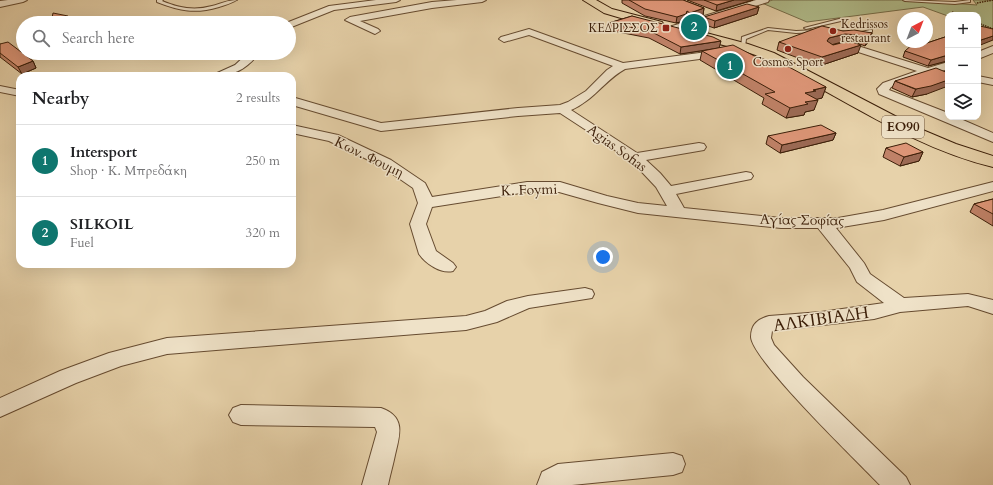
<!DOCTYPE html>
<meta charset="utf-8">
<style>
:root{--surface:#fff;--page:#f6f6f6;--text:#202124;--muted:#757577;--line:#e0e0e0;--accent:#0f766e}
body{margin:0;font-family:Cardo,serif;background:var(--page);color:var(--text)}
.controls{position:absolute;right:12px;top:12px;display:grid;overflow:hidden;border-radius:8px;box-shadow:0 4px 16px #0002}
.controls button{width:36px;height:36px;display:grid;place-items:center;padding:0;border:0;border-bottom:1px solid var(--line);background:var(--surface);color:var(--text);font:20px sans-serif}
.compass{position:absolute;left:897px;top:12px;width:36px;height:36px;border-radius:50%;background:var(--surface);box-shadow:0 4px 16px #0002;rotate:42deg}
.you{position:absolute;left:603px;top:257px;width:14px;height:14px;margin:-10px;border:3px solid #fff;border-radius:50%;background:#1a73e8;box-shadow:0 0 0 6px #1a73e833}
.badge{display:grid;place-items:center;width:26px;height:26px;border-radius:50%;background:var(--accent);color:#fff;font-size:13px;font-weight:700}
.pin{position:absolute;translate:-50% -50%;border:2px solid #fff;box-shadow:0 1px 4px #0006}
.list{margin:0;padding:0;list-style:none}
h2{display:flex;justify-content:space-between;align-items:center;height:52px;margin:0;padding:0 16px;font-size:17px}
h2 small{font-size:13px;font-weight:400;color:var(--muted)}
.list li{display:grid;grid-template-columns:26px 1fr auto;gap:12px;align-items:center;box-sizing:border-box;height:72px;padding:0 16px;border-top:1px solid var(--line)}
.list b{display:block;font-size:15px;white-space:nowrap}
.list p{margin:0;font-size:13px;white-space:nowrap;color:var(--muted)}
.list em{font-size:13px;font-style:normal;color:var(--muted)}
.icon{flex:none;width:22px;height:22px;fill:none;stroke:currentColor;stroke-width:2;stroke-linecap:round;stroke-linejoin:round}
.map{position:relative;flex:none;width:993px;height:485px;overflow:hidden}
.search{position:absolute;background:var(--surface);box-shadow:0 4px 16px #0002;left:16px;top:16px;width:280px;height:44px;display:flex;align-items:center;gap:10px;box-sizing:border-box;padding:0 14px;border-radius:22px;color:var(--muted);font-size:15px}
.panel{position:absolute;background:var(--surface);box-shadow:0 4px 16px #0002;left:16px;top:72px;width:280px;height:196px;border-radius:12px}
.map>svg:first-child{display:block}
.green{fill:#b1bd8c;stroke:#766e4a}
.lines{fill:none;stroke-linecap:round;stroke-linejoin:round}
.lane-casing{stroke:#664b30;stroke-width:2}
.street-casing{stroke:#664b30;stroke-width:2}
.primary-casing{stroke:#3b1e08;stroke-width:2}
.path{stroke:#3b1e08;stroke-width:1.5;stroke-dasharray:1.5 1;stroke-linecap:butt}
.lane{fill:#efe2c8;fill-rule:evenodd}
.street{fill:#efe2c8;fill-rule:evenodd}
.primary{fill:#e7d2aa;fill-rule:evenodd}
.wall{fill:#c08268;stroke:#3b1e08}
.shaded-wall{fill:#9c6a55;stroke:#3b1e08}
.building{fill:#df9779;stroke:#3b1e08}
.poi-dot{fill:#8f2418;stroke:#efe2c8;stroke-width:1.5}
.labels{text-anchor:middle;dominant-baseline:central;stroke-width:3;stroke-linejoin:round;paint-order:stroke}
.far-poi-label{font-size:12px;fill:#3b1e08;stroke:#efe2c8;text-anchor:start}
.shield{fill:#efe2c8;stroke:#715942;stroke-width:1}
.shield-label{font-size:13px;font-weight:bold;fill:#3b1e08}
.street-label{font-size:14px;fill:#3b1e08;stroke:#efe2c8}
.near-street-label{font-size:17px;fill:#3b1e08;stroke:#efe2c8}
</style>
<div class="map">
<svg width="993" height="485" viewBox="0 0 993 485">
<rect width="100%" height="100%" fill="#e7d2aa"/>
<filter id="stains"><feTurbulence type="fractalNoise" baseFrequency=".005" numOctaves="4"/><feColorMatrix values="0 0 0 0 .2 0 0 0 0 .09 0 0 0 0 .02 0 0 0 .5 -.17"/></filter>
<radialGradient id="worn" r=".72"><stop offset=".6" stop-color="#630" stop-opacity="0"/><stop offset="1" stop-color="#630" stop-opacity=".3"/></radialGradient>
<path class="green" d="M773,0H911L977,5L973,0H993V31L978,26V15L948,16L923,7L807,22L762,3Z"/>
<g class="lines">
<g class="lane-casing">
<g id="lane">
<path d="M157,0H163L162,1C179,8 194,11 212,6C220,4 228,0 237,0C232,3 225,5 219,7C195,14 180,11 157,2Z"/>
<path d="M903,0L955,2L970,0V2L955,4L905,1Z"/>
<path d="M839,19H841V21L806,29L804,28Z"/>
<path d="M768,28L796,31L817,30L819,31L817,32L796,33L768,30L746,39L745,47L741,48L742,37Z"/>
<path d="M870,30H872V32L855,35L853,34Z"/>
</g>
</g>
<g class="street-casing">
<g id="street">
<path d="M8,0H27L23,2L0,7V1Z"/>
<path d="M376,0H400L396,2L334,10L289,28V23H286L329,6Z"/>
<path d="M457,0H486L482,2L432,8L360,21L378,29L380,31L375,34L345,20L350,17L432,2Z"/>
<path d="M756,0H769L768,2L675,31H669L667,29L669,27Z"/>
<path d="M529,29L623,63L707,52L723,48L727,49L728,51L727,53L707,58L625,69C605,80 593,101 571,110L637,153L699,143L704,144L706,147L704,150L646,160L660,173L671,186L746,172L751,173L753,176L751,179L676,194L684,208L781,218H838L883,210L993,182V191L884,220L836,228L864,263L870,274L904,298L968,294L993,300V314L968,306L900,312L874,319L772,331L771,338L774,345L803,377L906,477L910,485H880C859,463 752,360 751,337C751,324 758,319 769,316L821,312L884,303L857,282L850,268L818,228H781L638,213L598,203L559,192H527L432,207L426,224L436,251L453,263L456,267L453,271C441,274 426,264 419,254L410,224L418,203L413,188L381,166L329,141L292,133V125L338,135L391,160L425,183L432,197L527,182H560L607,196L638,203L667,206L656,187L640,170L606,143L560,113L518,116L381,131L292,105V97L381,123L518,108L560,105L568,102L586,91L607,70L613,66L529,35L504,42L499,39L501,37Z"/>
<path d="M845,42L928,68L948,62V69L891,87L889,90L948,113V117H956L993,133V142L879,94L877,89L883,83L917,71L849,49L837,50L832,47L833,45Z"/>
<path d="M993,46V53L978,59V52Z"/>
<path d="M248,53H259C247,69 234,76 213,76L215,74L235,65Z"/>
<path d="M978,76L993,79V85L978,82Z"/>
<path d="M0,86L20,90V96L0,92Z"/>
<path d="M585,288L592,290L594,294L592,298L529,308L497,322L466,330L167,354L121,366L76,383L0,417V398L60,371L109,353L167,338L466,316L485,311L507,301L528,296Z"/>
<path d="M241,405L381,408C406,417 400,434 395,455C393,465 390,475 388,485H362L377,432L375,427L241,425L233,422L229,415L233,408Z"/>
<path d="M673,453L682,456L685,464L682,472L673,475L572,485H537L542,472L558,464Z"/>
</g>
</g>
<g class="primary-casing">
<g id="primary">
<path d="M583,0H596L612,9L662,22L664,25L662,28L658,29L604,13Z"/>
<path d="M691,29L748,44L774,53L918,128L956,144L993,156V167C910,147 841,96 765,59C741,48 713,43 687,36L685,33L687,30Z"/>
</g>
</g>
<g class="path">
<path d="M977,3L993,0"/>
<path d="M952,12L962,15"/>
<path d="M978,23L993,29"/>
</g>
<use href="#lane" class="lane"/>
<use href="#street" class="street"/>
<use href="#primary" class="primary"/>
</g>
<g class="wall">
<path d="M622,0H683L704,8L703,15L689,19L686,18L685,21L676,23L645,16L622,3Z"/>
<path d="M687,0H753L716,11Z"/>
<path d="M759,7L757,14L714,28L703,24L704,17Z"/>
<path d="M632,16L719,47L766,62L826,87L822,98L817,99L814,110L805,112L804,115L786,118L762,104L764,98L700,60L702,51L708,50L680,54L649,38L608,30L609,23Z"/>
<path d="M843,31L872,33L869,41L865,46L855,42H842L831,44L858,53L819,66L777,50L779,42Z"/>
<path d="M948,36L947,61L928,66L903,57L905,51L924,44Z"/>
<path d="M0,44L33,61L36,68L22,74L0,57Z"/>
<path d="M895,81L927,94L912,97L892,88Z"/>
<path d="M836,133L833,140L780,153L766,144L768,136Z"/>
<path d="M886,148L923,152L919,161L900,166L883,157Z"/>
<path d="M993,199V226L970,212L974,204Z"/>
</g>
<g class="shaded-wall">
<path d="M734,0H753L716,11L717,5Z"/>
<path d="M759,7L757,14L714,28L715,21Z"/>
<path d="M704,8L703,15L689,19L690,13Z"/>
<path d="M687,11L685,21L676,23L677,17Z"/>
<path d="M68,16L70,21V23H67Z"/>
<path d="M872,33L869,41L865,46L868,38Z"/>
<path d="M845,34L842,42L827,46V41L829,38Z"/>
<path d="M993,36V40L978,46V41Z"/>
<path d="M721,41L719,48L680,54L681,47Z"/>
<path d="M861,45L858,53L819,66L822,57Z"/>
<path d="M948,55L947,61L928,66L931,60Z"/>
<path d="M33,61L36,68L22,74L18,67Z"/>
<path d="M948,80V86L927,94L912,97L916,89Z"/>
<path d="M826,87L822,98L814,100H818L814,110L805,112L804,115L786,118L790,108L805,93L813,90Z"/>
<path d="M836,133L833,140L780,153L782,145Z"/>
<path d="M923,152L919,161L900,166L904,157Z"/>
</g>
<g class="building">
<path d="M629,0H683L704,8L690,13L687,11L686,14L677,17L645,9Z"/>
<path d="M704,0H734L717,5Z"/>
<path d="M747,4L759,7L715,21L704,17Z"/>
<path d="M53,13L68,16L67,23H51Z"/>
<path d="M632,16L713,37L721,41L681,47L650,31L609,23Z"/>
<path d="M822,26L843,31L854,30L872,33L868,38L858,35L845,34L829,38L827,41L833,45L845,42H852L861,45L822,57L779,42Z"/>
<path d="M978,26H980L993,29V36L978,41Z"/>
<path d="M948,36V55L931,60L905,51L915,42L924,44Z"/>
<path d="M8,42L33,61L18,67L0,53V44Z"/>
<path d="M733,45L766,62L776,60L826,87L813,90L816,91L805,93L818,100L805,102L808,104L790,108L765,94L775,92L702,51Z"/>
<path d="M936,68L948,73V80L931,86L916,89L895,81Z"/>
<path d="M821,125L836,133L782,145L768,136Z"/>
<path d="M906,143L923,152L904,157L886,148Z"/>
<path d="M993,199V214L974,204Z"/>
</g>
<g class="poi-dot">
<rect x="662" y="24" width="8" height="8" rx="2"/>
<circle cx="833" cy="31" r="4"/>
<circle cx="788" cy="49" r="4"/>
</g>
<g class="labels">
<g class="far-poi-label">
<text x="841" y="24">Kedrissos<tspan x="841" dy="14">restaurant</tspan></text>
<text x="658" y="28" text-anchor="end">ΚΕΔΡΙΣΣΟΣ</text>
<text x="788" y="62" text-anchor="middle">Cosmos Sport</text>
</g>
<rect class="shield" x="882" y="116" width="42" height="22" rx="3"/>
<g class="shield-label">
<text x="903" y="127">ΕΟ90</text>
</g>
<g class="street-label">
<text transform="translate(617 148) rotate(36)">Agias Sofias</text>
<text transform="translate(369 157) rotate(26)">Κων. Φουμη</text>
<text transform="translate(529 190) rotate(-2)">K. Foymi</text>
<text transform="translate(802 220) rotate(1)">Αγίας Σοφίας</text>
</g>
<g class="near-street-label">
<text transform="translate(821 319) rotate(-8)">ΑΛΚΙΒΙΑΔΗ</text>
</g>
</g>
<rect width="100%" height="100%" filter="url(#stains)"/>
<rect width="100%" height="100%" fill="url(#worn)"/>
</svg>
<div class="controls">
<button>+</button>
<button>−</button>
<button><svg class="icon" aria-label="layers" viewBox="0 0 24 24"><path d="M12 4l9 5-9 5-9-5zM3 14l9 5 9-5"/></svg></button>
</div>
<svg class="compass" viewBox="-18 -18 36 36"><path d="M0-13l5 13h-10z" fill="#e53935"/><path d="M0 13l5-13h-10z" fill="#757577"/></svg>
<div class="you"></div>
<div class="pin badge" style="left:730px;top:66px">1</div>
<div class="pin badge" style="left:694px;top:27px">2</div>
<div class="search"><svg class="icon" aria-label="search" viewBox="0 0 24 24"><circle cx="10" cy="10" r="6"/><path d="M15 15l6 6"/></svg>Search here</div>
<section class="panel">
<h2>Nearby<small>2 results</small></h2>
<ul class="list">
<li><span class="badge">1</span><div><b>Intersport</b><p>Shop · Κ. Μπρεδάκη</p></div><em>250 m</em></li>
<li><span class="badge">2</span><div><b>SILKOIL</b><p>Fuel</p></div><em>320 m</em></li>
</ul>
</section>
</div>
